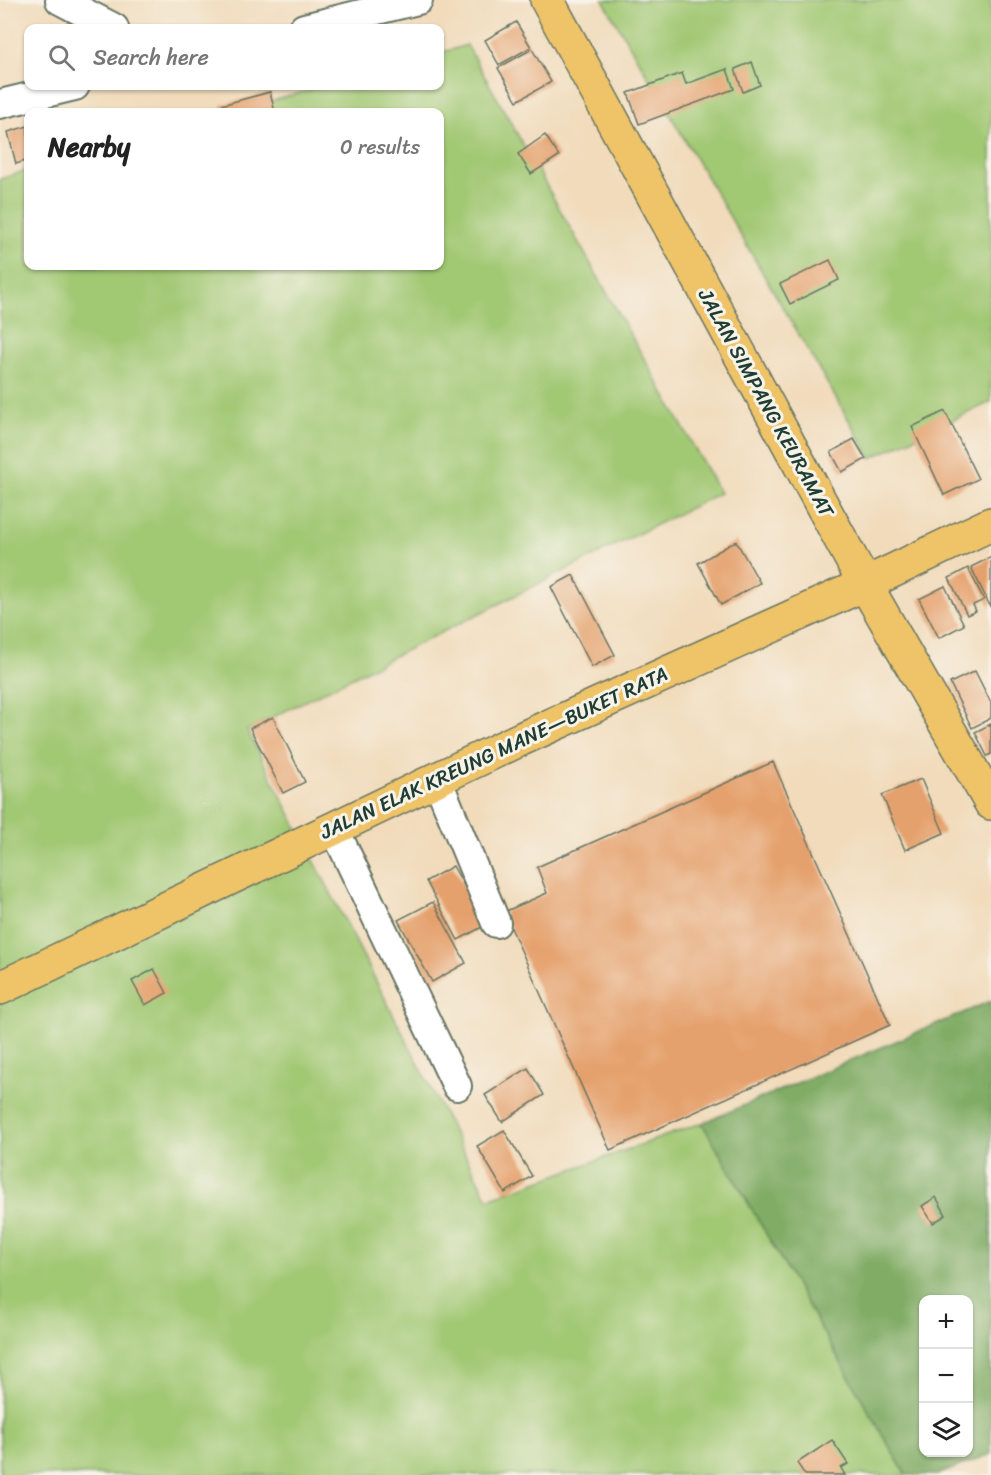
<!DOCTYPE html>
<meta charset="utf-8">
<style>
:root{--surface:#fff;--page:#f6f6f6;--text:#222;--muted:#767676;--line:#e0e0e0}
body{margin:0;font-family:Sriracha,sans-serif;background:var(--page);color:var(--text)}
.controls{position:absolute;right:18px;bottom:18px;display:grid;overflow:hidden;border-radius:12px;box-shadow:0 2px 4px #0004}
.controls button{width:54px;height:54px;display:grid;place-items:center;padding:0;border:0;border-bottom:2px solid var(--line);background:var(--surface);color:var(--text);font:30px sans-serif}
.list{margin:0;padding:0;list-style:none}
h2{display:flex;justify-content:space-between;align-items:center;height:78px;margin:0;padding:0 24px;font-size:26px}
h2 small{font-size:20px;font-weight:400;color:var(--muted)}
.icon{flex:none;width:33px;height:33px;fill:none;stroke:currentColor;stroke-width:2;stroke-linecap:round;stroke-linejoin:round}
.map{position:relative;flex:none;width:991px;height:1475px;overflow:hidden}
.search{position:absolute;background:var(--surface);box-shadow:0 2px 4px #0004;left:24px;top:24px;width:420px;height:66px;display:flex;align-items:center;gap:15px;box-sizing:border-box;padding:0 21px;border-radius:12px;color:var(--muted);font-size:22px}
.panel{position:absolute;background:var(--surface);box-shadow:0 2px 4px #0004;left:24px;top:108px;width:420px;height:162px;border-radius:12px}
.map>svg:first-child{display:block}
.green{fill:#a1c873;stroke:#608254;stroke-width:1.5}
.forest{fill:#80ac65;stroke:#50744c;stroke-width:1.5;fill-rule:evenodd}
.building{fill:#e5a16d}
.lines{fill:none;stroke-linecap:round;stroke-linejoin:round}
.minor-casing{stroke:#687463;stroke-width:32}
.major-casing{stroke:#687463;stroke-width:36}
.highway-casing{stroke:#687463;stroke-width:36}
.minor{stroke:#fff;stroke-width:28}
.major{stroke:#efc469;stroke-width:33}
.highway{stroke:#efc469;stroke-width:33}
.labels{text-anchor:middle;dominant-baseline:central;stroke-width:6;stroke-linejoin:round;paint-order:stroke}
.street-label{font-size:20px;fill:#1f3d34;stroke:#f7f3e8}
</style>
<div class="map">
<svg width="991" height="1475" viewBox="0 0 991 1475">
<rect width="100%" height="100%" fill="#f7f3e8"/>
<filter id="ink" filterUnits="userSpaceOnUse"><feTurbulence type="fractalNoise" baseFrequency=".0167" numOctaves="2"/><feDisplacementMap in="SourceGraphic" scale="12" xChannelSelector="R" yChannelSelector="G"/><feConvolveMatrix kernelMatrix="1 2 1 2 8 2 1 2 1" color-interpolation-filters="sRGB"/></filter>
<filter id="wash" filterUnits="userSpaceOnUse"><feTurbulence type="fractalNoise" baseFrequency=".008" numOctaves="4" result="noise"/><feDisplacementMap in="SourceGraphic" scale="24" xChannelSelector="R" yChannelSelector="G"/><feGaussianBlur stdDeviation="1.35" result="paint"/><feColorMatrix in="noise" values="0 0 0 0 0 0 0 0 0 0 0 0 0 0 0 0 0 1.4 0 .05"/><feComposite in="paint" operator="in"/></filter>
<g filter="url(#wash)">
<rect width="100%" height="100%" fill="#f1dbbb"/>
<g class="green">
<path d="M603,0H991V402L871,458Z"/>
<path d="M467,45L720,493L247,730L488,1199L702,1123L906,1475H0V179L28,170V266H440V112H231L325,86H440V53Z"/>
</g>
<path class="forest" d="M991,1001V1454L937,1475H906L702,1123ZM924,1300H968V1452H924Z"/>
<g id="blocks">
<g class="building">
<path d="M516,22L531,47L499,65L485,40Z"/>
<path d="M532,49L551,82L517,101L498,68Z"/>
<path d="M752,62L760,85L743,92L735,69Z"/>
<path d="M727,69L734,89L639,124L628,93L682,73L686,84Z"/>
<path d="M270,92L275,112H223L221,105Z"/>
<path d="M28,126V160L16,164L8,132Z"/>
<path d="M545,135L559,156L531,174L518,154Z"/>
<path d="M830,260L839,280L790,304L780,284Z"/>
<path d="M945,411L978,479L944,495L912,427Z"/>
<path d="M854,439L866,459L842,472L831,452Z"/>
<path d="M736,541L760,583L721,605L698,563Z"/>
<path d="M991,557V608L971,567Z"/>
<path d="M968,568L984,600L973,605L976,611L967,615L949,578Z"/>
<path d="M573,575L615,655L592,667L551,587Z"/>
<path d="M945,586L964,625L939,638L919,599Z"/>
<path d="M975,671L991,703V718L972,728L950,683Z"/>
<path d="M273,717L305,782L283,793L250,728Z"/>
<path d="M991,724V754L987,756L975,732Z"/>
<path d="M773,762L890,1025L610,1150L504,912L547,893L537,867Z"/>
<path d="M921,779L944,833L905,850L882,795Z"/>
<path d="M453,866L486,925L458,940L426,881Z"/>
<path d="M433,902L466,963L432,982L398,920Z"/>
<path d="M154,969L167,993L145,1005L132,981Z"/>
<path d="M528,1068L544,1095L502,1122L485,1095Z"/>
<path d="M504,1130L532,1176L505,1193L477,1146Z"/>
<path d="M936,1197L946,1215L933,1223L922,1206Z"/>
<path d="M832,1440L848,1464L841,1468L845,1475H805L797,1463Z"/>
</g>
</g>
</g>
<g filter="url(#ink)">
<use href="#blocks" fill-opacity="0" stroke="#687463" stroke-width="1.5"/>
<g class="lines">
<g class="minor-casing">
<g id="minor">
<path d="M60,0L114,28"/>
<path d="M304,28L418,0"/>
<path d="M0,104L75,86"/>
<path d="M437,779L496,923"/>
<path d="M334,828L457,1086"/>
</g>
</g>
<g class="major-casing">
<path id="major" d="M547,0L865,584L991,803"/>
</g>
<g class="highway-casing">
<path id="highway" d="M0,988L521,739L865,584L991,524"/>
</g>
<use href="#minor" class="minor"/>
<use href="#major" class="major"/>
<use href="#highway" class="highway"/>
</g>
</g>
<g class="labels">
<g class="street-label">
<text transform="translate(766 403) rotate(61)">JALAN SIMPANG KEURAMAT</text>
<text transform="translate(494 753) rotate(-25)">JALAN ELAK KREUNG MANE—BUKET RATA</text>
</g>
</g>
</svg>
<div class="controls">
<button>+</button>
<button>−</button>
<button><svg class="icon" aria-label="layers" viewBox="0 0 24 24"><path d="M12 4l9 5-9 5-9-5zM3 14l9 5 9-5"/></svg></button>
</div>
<div class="search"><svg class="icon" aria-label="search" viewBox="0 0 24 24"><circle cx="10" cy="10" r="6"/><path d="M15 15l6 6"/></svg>Search here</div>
<section class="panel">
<h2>Nearby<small>0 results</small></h2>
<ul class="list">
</ul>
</section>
</div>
